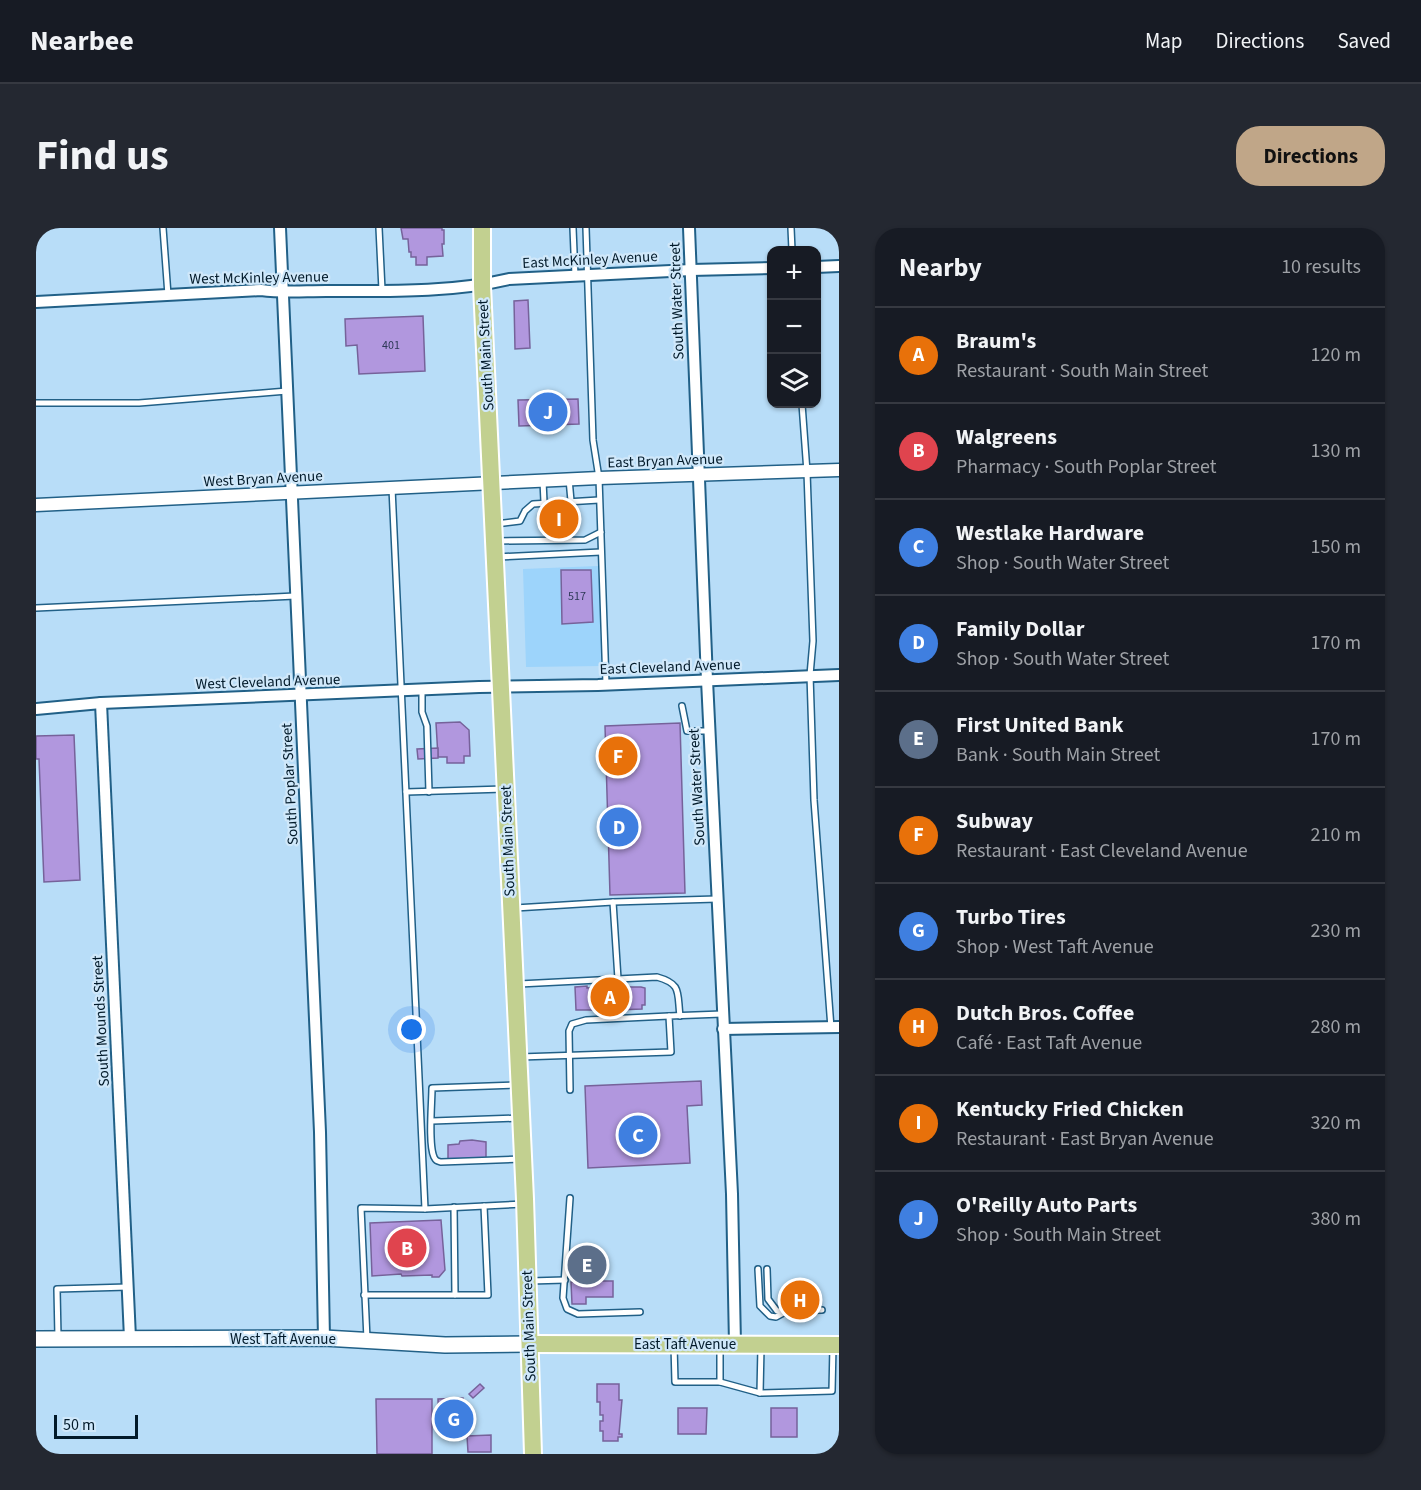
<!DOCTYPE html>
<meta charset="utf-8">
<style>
:root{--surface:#171b24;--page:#242831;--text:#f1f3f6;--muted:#9ea1a6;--line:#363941;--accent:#c0a688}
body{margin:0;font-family:"Source Sans 3",sans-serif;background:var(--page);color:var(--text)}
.controls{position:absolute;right:18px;top:18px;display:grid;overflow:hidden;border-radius:12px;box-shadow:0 2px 4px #0004}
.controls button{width:54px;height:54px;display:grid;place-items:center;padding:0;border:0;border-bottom:2px solid var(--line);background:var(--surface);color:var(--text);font:30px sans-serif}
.scale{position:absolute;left:18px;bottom:15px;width:84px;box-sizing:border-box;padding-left:6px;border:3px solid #021a2a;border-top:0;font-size:16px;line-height:21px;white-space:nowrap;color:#021a2a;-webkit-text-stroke:4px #d0e8fa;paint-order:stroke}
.you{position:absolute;left:376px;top:802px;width:21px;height:21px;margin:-15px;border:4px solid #fff;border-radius:50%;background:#1a73e8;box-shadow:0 0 0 9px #1a73e833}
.badge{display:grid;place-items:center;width:39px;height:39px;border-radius:50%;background:var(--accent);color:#fff;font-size:20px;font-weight:700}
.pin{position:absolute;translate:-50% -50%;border:3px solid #fff;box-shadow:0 2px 6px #0006}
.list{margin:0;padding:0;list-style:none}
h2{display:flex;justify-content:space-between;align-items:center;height:78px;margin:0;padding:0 24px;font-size:26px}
h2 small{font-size:20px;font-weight:400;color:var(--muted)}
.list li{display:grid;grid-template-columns:39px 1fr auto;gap:18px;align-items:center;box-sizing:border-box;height:96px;padding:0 24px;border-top:2px solid var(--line)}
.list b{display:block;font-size:22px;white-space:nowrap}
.list p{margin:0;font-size:20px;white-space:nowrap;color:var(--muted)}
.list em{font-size:20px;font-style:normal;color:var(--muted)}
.icon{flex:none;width:33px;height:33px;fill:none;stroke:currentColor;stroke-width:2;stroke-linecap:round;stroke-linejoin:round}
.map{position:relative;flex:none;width:803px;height:1226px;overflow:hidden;border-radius:24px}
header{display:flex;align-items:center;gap:36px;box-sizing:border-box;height:84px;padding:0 30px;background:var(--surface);border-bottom:2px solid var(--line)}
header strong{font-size:28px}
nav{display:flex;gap:33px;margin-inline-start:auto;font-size:21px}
.intro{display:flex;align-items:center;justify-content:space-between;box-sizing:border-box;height:144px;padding:0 36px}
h1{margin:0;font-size:42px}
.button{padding:15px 27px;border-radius:24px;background:var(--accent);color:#111;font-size:21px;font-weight:700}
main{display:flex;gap:36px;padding:0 36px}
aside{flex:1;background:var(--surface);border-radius:24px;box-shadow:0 2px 4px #0004}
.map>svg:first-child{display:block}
.built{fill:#9dd4fb}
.building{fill:#b197de;stroke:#76629a;stroke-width:1.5}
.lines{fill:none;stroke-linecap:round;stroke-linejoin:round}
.service-casing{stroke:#216087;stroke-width:8}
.minor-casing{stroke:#216087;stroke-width:14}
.tertiary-casing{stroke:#216087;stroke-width:15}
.secondary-casing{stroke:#216087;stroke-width:18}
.primary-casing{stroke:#fff;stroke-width:20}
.service{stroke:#fff;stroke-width:5}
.minor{stroke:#fff;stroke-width:10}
.tertiary{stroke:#fff;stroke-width:12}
.secondary{stroke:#fff;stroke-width:15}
.primary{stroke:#c2d090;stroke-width:16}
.labels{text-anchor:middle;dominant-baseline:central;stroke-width:4.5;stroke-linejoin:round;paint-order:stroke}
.number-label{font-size:12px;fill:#2e3957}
.street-label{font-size:15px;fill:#021a2a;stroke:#d0e8fa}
</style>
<header>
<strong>Nearbee</strong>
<nav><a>Map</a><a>Directions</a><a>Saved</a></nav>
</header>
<div class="intro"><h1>Find us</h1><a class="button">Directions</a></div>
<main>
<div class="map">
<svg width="803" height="1226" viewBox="0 0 803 1226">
<rect width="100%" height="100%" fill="#b8ddf8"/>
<path class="built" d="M562,338L566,438L490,439L487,341Z"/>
<g class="building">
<path d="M365,0H406V2H408V16H406L407,28L391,29V37H380V29H375V24H373L372,11H367Z"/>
<path d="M492,72L494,120L479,121L478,73Z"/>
<path d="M387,88L389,143L323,146L321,117L310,118L309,91Z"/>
<path d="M542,171L543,196L483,198L482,172Z"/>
<path d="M525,342H555L557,394L526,396Z"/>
<path d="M424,494L433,502L434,528H428V535H411V529H402L400,495Z"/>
<path d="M644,495L649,665L574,667L569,498Z"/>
<path d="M38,507L44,652L8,654L3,531H0V508Z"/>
<path d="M402,520V530L382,531L381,521Z"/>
<path d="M551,758V760L577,758V759H605L609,760V777H606V781L579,782V784L571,785V782H540L539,759Z"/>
<path d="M665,853L666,877L651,878L654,935L552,940L549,858Z"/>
<path d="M436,912L450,914V931H412V917L423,916L424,913Z"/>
<path d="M405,992L409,1042L403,1049H396V1047L366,1048L365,1046L336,1048L334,995Z"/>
<path d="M543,1021H559V1053H577V1069H550V1076H536L535,1054H544Z"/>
<path d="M759,1061H773L775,1078H752V1067H759Z"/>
<path d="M444,1156L448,1160L437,1170L433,1166Z"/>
<path d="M561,1156H583V1172H586L583,1206H586V1209H582V1213H567V1203H564V1193H567V1187H564V1174H561Z"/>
<path d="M427,1170L428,1183H434V1200H403L402,1171Z"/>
<path d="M340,1171H396V1226H341Z"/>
<path d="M642,1180H671L670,1206H642Z"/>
<rect x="735" y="1180" width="26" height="29"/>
<path d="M455,1207V1224H432L431,1208Z"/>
</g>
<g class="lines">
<g class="service-casing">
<g id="service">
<path d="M127,0L132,67"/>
<path d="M343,0L346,62"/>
<path d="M537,0L539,48"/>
<path d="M550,0L557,212L563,250L570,456"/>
<path d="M755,0L756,22"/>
<path d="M0,175H103L251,163"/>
<path d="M766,176L771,244L777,413L774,447L778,572L795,800"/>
<path d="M533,251L535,273"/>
<path d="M507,253L508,274"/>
<path d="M356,260L389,981"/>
<path d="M460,296L484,293L489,283L497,276L563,272"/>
<path d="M461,313L549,312L565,304"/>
<path d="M461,329L565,324"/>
<path d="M0,380L259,368"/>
<path d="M386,462V484L391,498L393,564"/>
<path d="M646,478L651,503H674"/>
<path d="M370,564L468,561"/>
<path d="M577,674L582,751"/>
<path d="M479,680L577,674L681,671"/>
<path d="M483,756L621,749C646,756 641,764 644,788"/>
<path d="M484,829L635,824L633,788L686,786"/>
<path d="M480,857L396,860C396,875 392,916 398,929C400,933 401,933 405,934L485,931"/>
<path d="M534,862L533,803L536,796L550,792L633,788"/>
<path d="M396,893L484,890"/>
<path d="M534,970L527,1070L531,1081L542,1086L604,1084"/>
<path d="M418,979L419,1067"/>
<path d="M722,1041L724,1078L734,1088L740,1089L751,1083"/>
<path d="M731,1041L732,1071L741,1083L786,1082"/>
<path d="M494,1053L529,1052"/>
<path d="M328,1067H452L448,978"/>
<path d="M22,1109L21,1061L92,1059"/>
<path d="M331,1111L325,980L389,981L488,976"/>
<path d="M638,1117L639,1154H684L724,1165L796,1163L797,1118"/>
<path d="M684,1154V1118"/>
<path d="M724,1165L725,1119"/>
</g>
</g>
<g class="minor-casing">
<g id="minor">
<path d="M244,0L284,904L288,1110"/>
<path d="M653,0L671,452L696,966L699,1116"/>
<path d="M780,39L803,38"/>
<path d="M0,74L225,62C247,65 268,63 290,63C350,63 414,65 473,51L655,42L736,40"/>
<path d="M65,475L94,1110"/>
<path d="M0,481L65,475L443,459L562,457L803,447"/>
<path d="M687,801L803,799"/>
</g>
</g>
<g class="tertiary-casing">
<path id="tertiary" d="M0,277L563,250L803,242"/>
</g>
<g class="secondary-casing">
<path id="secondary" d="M0,1111L288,1110L409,1117L494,1116"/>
</g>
<g class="primary-casing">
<g id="primary">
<path d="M446,0V58L489,971L497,1226"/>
<path d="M494,1116L803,1117"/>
</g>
</g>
<use href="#service" class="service"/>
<use href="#minor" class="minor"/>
<use href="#tertiary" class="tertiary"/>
<use href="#secondary" class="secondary"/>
<use href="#primary" class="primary"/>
</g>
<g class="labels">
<g class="number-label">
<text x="355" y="117">401</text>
<text x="541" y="368">517</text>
</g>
<g class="street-label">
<text transform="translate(554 32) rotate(-3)">East McKinley Avenue</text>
<text transform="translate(223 50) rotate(-1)">West McKinley Avenue</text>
<text transform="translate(641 73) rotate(-92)">South Water Street</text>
<text transform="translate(450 127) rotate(-93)">South Main Street</text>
<text transform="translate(629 233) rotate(-2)">East Bryan Avenue</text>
<text transform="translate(227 251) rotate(-3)">West Bryan Avenue</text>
<text transform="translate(634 439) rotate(-2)">East Cleveland Avenue</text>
<text transform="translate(232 454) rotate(-2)">West Cleveland Avenue</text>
<text transform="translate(254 556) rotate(-93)">South Poplar Street</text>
<text transform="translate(661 559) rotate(-93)">South Water Street</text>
<text transform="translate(472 613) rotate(-92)">South Main Street</text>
<text transform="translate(65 793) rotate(-93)">South Mounds Street</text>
<text transform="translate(493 1098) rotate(-92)">South Main Street</text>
<text x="247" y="1111">West Taft Avenue</text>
<text x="649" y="1116">East Taft Avenue</text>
</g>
</g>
</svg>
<div class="controls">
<button>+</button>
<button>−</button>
<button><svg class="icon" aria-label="layers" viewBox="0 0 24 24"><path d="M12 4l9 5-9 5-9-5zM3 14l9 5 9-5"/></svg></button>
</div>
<div class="scale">50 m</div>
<div class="you"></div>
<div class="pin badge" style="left:574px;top:769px;background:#e8710a">A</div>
<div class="pin badge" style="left:371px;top:1020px;background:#e0444e">B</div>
<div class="pin badge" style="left:602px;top:907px;background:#3f7fe0">C</div>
<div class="pin badge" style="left:583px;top:599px;background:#3f7fe0">D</div>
<div class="pin badge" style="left:551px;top:1037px;background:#5c6f8a">E</div>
<div class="pin badge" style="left:582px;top:528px;background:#e8710a">F</div>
<div class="pin badge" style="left:418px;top:1191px;background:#3f7fe0">G</div>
<div class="pin badge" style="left:764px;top:1072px;background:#e8710a">H</div>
<div class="pin badge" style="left:523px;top:291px;background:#e8710a">I</div>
<div class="pin badge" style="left:512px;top:184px;background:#3f7fe0">J</div>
</div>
<aside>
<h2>Nearby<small>10 results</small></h2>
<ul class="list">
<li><span class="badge" style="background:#e8710a">A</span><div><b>Braum's</b><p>Restaurant · South Main Street</p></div><em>120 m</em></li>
<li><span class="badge" style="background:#e0444e">B</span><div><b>Walgreens</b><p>Pharmacy · South Poplar Street</p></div><em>130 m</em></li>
<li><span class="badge" style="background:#3f7fe0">C</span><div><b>Westlake Hardware</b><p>Shop · South Water Street</p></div><em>150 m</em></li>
<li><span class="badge" style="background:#3f7fe0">D</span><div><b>Family Dollar</b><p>Shop · South Water Street</p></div><em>170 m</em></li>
<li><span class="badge" style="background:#5c6f8a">E</span><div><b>First United Bank</b><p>Bank · South Main Street</p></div><em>170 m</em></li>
<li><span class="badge" style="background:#e8710a">F</span><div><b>Subway</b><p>Restaurant · East Cleveland Avenue</p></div><em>210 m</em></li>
<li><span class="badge" style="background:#3f7fe0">G</span><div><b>Turbo Tires</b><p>Shop · West Taft Avenue</p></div><em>230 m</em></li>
<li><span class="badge" style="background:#e8710a">H</span><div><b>Dutch Bros. Coffee</b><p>Café · East Taft Avenue</p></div><em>280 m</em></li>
<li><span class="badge" style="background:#e8710a">I</span><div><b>Kentucky Fried Chicken</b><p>Restaurant · East Bryan Avenue</p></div><em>320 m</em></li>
<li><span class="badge" style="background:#3f7fe0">J</span><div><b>O'Reilly Auto Parts</b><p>Shop · South Main Street</p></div><em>380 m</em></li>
</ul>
</aside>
</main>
